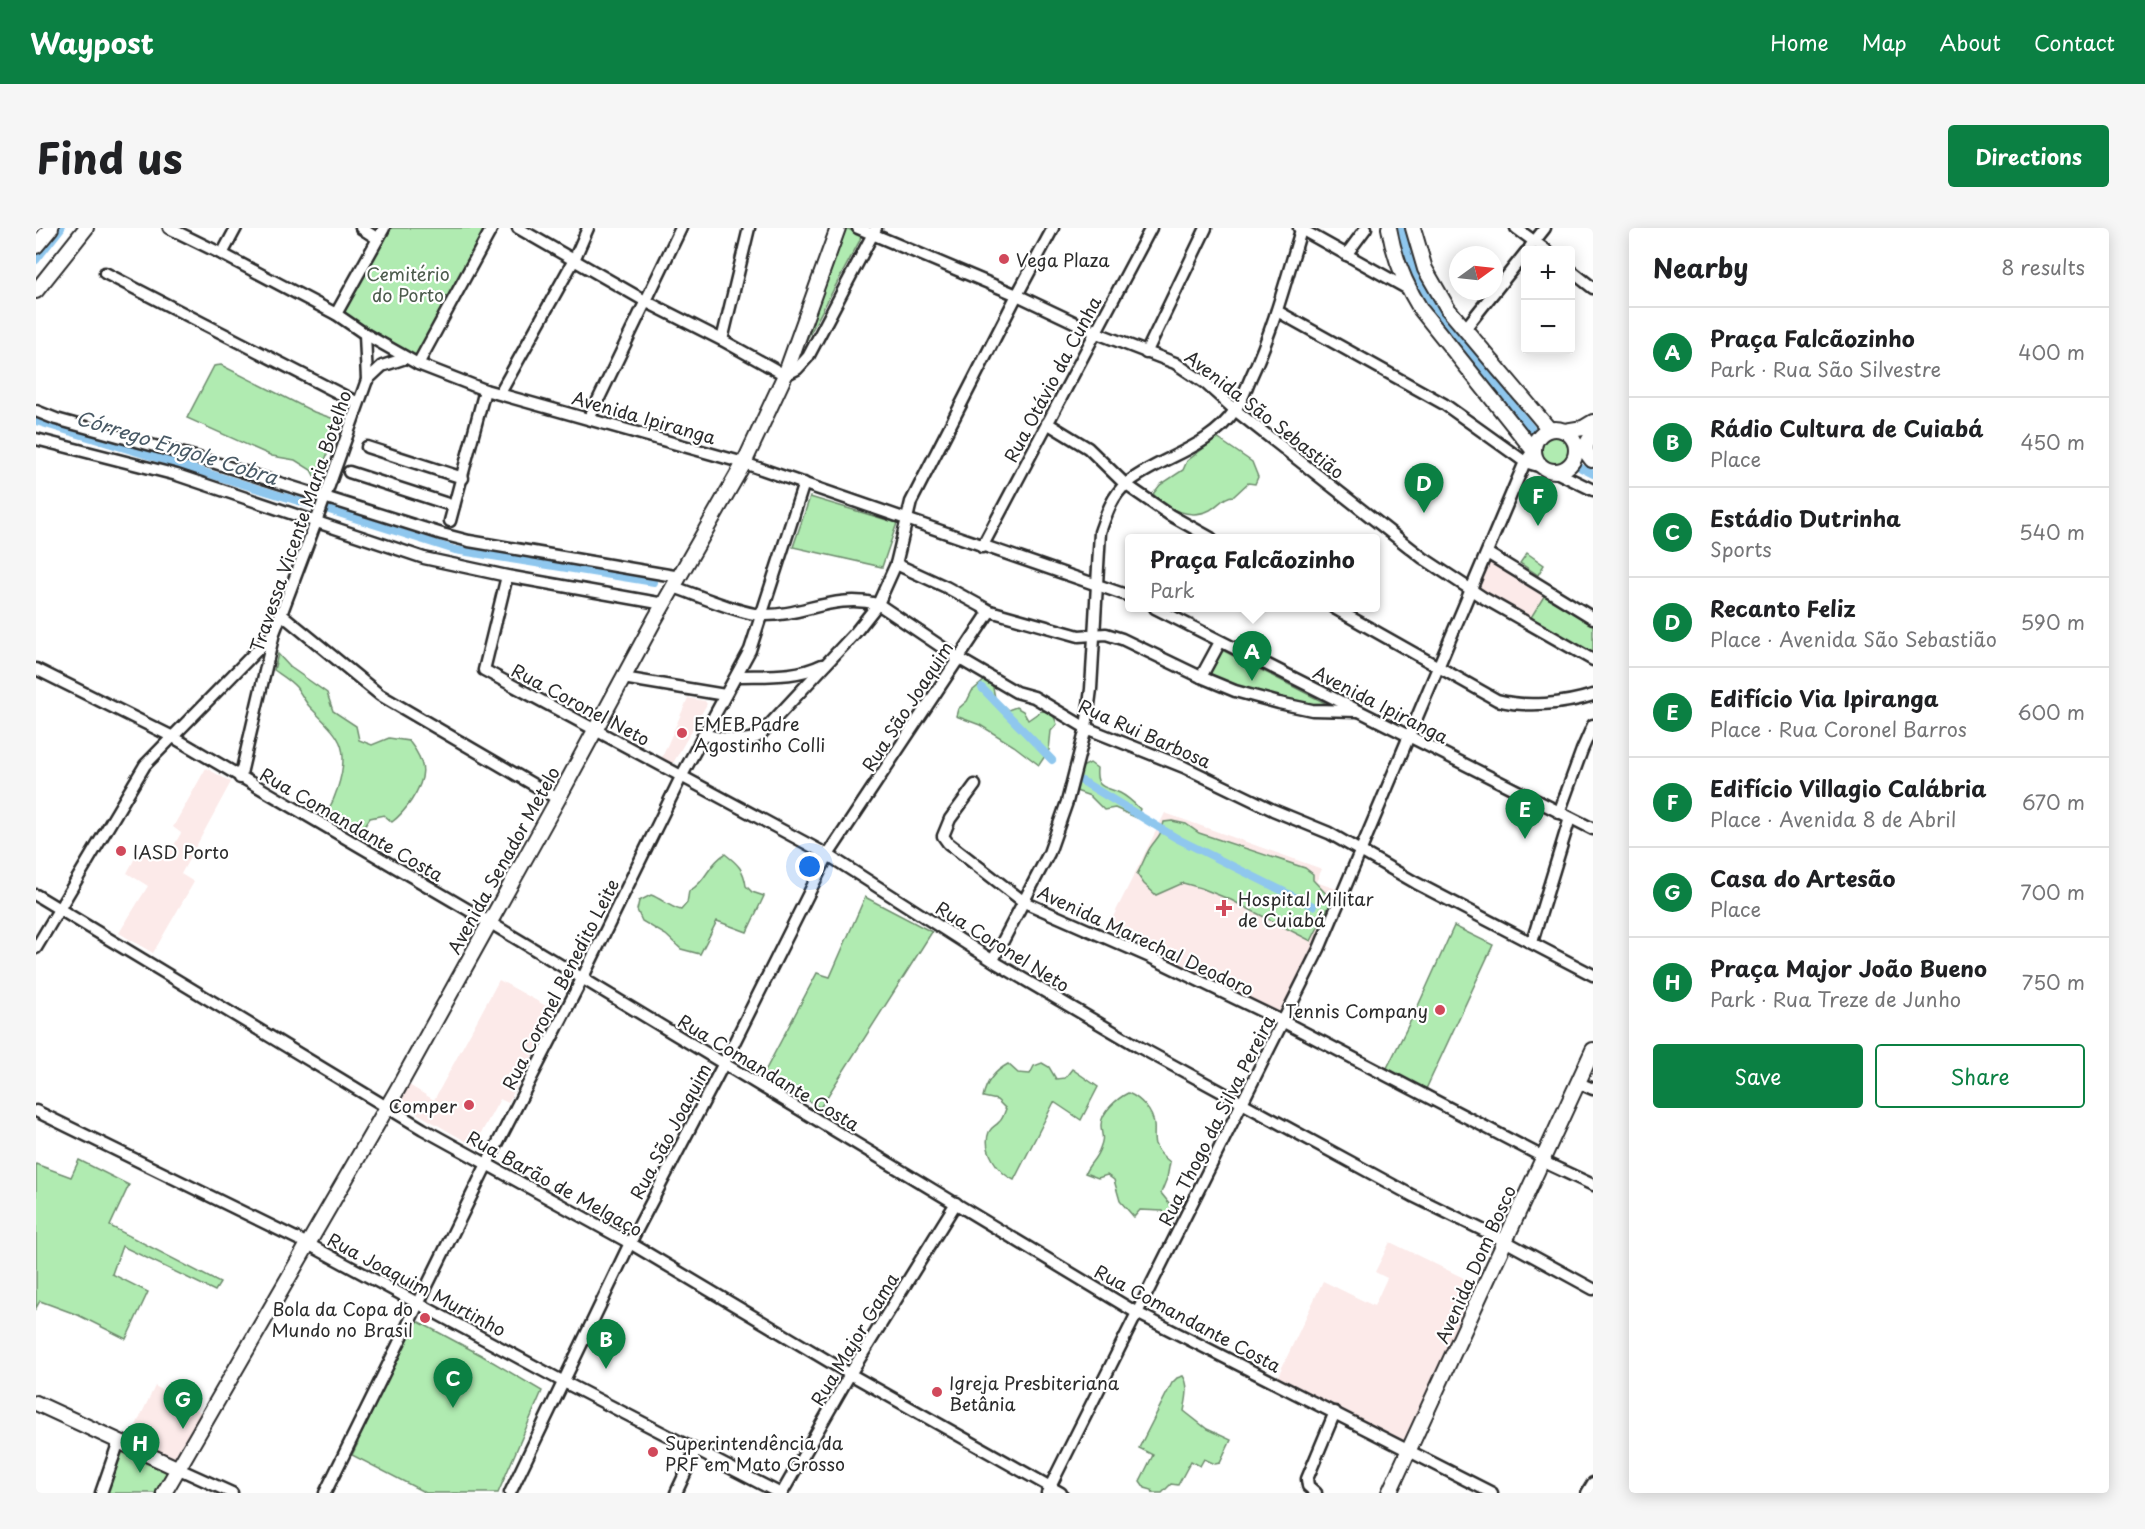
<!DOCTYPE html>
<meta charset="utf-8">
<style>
:root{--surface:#fff;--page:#f6f6f6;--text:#202124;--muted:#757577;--line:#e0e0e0;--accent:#0b8043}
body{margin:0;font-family:"Playpen Sans",sans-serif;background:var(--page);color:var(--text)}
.controls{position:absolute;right:18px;top:18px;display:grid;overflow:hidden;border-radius:6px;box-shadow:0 3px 15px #0003}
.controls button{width:54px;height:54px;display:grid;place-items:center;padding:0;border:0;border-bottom:2px solid var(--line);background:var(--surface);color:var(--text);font:30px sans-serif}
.compass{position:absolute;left:1413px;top:18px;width:54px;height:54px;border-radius:50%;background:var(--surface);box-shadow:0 3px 15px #0003;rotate:75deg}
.you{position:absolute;left:774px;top:639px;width:21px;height:21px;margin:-15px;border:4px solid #fff;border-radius:50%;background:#1a73e8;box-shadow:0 0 0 9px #1a73e833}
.badge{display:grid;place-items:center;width:39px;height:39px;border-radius:50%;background:var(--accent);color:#fff;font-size:20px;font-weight:700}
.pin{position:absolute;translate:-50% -50px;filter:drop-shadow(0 2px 3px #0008)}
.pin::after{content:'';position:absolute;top:32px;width:21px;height:18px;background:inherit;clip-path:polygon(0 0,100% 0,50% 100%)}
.popup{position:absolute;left:1089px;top:306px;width:255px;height:78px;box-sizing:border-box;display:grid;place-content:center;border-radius:6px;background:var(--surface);filter:drop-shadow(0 2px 4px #0005);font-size:20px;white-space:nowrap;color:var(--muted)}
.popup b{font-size:22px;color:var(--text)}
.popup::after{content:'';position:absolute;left:50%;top:100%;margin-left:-12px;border:12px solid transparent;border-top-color:var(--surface)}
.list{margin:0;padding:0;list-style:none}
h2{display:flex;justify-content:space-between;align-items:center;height:78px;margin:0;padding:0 24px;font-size:26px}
h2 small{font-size:20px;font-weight:400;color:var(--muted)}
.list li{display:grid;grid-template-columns:39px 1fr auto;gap:18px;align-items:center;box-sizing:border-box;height:90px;padding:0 24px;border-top:2px solid var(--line)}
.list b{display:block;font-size:22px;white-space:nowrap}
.list p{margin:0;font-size:20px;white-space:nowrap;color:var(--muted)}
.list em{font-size:20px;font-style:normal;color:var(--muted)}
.actions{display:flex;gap:12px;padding:18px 24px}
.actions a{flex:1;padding:14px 0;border:2px solid var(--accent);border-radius:6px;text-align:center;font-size:21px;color:var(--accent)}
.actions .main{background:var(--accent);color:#fff}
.map{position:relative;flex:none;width:1557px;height:1265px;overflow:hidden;border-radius:6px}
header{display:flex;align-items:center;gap:36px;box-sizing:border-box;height:84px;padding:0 30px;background:var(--accent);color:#fff}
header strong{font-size:28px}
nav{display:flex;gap:33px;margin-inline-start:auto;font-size:21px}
.intro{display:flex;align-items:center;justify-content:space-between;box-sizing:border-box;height:144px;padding:0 36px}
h1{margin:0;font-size:42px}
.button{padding:15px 27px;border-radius:6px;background:var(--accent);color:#fff;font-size:21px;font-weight:700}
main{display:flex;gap:36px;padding:0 36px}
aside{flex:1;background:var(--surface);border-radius:6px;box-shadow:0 3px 15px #0003}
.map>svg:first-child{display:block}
.built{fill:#fceae9}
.green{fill:#b0ebb1;stroke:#6e8b6e;stroke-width:1.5}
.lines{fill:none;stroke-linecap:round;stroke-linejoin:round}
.canal{stroke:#8fc7ee;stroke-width:8}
.minor-casing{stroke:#2b2b2b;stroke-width:15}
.major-casing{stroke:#2b2b2b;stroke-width:18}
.minor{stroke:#fff;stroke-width:10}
.major{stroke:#fff;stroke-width:14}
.poi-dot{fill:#d1495b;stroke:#fff;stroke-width:2}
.labels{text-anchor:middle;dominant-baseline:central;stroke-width:4.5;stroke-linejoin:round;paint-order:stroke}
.poi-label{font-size:18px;fill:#2b2b2b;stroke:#fff;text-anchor:start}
.park-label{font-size:18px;fill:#4c5b4c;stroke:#fff}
.street-label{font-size:18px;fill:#2b2b2b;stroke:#fff}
.water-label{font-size:20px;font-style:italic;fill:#495a66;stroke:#fff}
</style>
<header>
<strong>Waypost</strong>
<nav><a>Home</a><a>Map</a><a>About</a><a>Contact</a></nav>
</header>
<div class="intro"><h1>Find us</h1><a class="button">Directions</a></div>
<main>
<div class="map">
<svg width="1557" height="1265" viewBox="0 0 1557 1265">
<rect width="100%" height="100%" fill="#fff"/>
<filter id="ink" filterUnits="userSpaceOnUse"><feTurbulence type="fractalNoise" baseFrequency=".0167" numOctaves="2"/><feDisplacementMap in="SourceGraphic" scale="12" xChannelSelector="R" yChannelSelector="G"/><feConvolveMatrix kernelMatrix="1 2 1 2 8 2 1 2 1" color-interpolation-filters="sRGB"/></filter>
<g filter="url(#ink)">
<g class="built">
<path d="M1455,331L1510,365L1494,391L1445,360L1444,356Z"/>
<path d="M652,470L669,473L671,476L636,537L633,538L624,534Z"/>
<path d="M170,540L195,554L145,646L158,654L117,725L83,705L112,658L91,645L106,617L130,631L145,605L137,599Z"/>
<path d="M1129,585L1286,641L1280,654L1303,662L1244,786L1072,699Z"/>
<path d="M463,752L519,783L472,875L464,871L438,918L358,872L368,854L398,872Z"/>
<path d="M1354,1014L1442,1057L1368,1212L1241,1150L1287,1053L1338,1078L1351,1050L1339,1044Z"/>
<path d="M119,1158L168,1186L140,1234L94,1210Z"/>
</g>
<g class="green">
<path d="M355,0H450L381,126L378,127L310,87L309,82Z"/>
<path d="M810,0L825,7L824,12L770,113L768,111L807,2Z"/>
<path d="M185,137L278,184L304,193L281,253L275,242L259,232L236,228L151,190L178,138Z"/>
<circle cx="1520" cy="221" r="15"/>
<path d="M1181,210L1216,234L1222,249L1219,256L1212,255L1198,268C1188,268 1183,277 1174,282C1154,292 1130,281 1117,266L1124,257L1147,242L1151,233Z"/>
<path d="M774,269L861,295L846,339L757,319Z"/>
<path d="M1491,325L1508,337L1502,347L1484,335Z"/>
<path d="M1510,365L1557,392V426L1494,391Z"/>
<path d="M1186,422L1297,479C1262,480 1205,462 1173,448Z"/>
<path d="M242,426L254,439L291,465L297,483L320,498L323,512L336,517L353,510L373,513C391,536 391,549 375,573C369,582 364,588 356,594L348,587L334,590L324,605L309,589L291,582C297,576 298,569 301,562C316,516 303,509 273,478C268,472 265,465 260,459C254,452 245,447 238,442Z"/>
<path d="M949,452L956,454L959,470L972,482L980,479L987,483L992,492L1005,483L1016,484L1021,496L1015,503L1013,522L1003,537L978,518L944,497L920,488L922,481L931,473L936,463Z"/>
<path d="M1054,535L1061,540C1059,562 1070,558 1084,565C1092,569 1098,575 1104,581L1101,590L1079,580L1068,582L1054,568L1040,563L1046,539Z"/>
<path d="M1136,593L1150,596L1163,605L1269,640L1277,646V652L1296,672L1275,713L1195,672L1165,660L1147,655L1120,667L1108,656L1101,646C1106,638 1109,628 1114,620C1122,608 1124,610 1128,594Z"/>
<path d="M689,626C702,636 708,642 710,658L716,664L728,668L711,704L681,693L664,726L645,721L630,707L606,693L601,682L603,673L615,667C626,671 633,679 645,682L651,675L653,663C671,653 672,636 689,626Z"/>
<path d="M829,669L896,704L784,880L728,845L781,745L794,749Z"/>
<path d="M1418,698L1457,717L1390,861L1350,842L1382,778Z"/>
<path d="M1006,835L1013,839L1020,851L1029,850L1036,841L1062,859L1045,892L1018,874L978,952C962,945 946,921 953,904C955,899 960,898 963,894C967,891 968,885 970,881L961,872L947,869C950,854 959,843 972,836L982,845L994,846L998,838Z"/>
<path d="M1092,865C1104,870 1117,883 1118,897C1119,903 1117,910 1119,916C1122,924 1127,929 1134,934L1131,950L1125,965L1138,981V988L1132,991L1127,983L1104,982L1098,989L1084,973L1078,952L1071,947L1062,950L1049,945C1053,936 1061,930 1064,920C1069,907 1065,909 1065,897C1065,884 1082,870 1092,865Z"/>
<path d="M43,932L93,957L74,998L184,1055L179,1063L86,1018L76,1046L112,1064L90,1111L42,1087L4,1073L0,1080V936L35,949Z"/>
<path d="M383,1094L445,1127L506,1163L462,1265H390L316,1227L322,1215L320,1214L377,1096Z"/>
<path d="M1147,1148C1154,1158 1150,1172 1148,1183L1171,1201L1195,1212L1184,1235L1179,1236L1168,1231L1164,1238L1155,1233L1142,1257L1135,1256L1126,1265H1117L1116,1262L1109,1260L1104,1253L1117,1227L1103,1220L1136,1155L1141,1150Z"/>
<path d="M86,1221L131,1242L133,1247L122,1265H70L82,1224Z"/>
</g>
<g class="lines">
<g class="canal">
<path d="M1366,0C1373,51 1404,89 1436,128C1456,152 1475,176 1495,200"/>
<path d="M0,32L25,0"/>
<path d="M0,193L272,276"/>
<path d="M1545,240L1557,246"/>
<path d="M293,282L419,322L618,354"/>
<path d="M946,460L1016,532"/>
<path d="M1046,553L1142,611L1277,678"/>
</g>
<g class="minor-casing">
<g id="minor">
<path d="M133,0L186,26L300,86L329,106L382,136L449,162L708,235L1093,368"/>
<path d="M325,0L342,11"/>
<path d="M482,0L611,74L686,112L749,147L761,141L772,129L840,0"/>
<path d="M822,0L981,67L1061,105L1139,135L1169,155L1199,182L1387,330L1446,369L1557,432"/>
<path d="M1263,0L1372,61"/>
<path d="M1480,0L1510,22"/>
<path d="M1494,19L1509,0"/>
<path d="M186,26L200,0"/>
<path d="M1310,27L1330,0"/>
<path d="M1534,42L1557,60"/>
<path d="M69,45L322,175"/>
<path d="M1241,83L1408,176L1489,234L1509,240"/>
<path d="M300,86L348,0"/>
<path d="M1428,102L1490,24"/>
<path d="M686,112L713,0"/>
<path d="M1110,125L1170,0"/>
<path d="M382,136L456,0"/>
<path d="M331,152L346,138L370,130"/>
<path d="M464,165L538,32L552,0"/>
<path d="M0,183L20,191L170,232L406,306L433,313L644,349"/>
<path d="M553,191L645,0"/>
<path d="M1011,195L1052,220L1089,256L1134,287L1175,310"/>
<path d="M0,211L141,247L388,330L471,348L628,376"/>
<path d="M331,219L427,250"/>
<path d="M1518,243L1557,262"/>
<path d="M313,244L418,278"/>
<path d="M414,293L449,162"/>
<path d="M946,319L1115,0"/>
<path d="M1451,325L1557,390"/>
<path d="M860,336L910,359L954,383L1043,408L1070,406L1086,411L1165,449L1199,463L1243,475L1276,482L1323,483"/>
<path d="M471,348L448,442L792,627L962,736L1105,820L1377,968L1469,1013L1557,1061"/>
<path d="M638,359C661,367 705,386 727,387C768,388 798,365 842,376L922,430L980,464L998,469L1050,500L1148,539L1237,582L1293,605L1380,655L1557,747"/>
<path d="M1119,380L1557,601"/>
<path d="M1298,380L1461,472C1490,480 1529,476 1557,467"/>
<path d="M244,385L344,467L522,571"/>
<path d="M0,441L137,509L453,694L1101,1085L1456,1265"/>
<path d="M701,448C729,447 760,450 786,437"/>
<path d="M1165,449L1184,414"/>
<path d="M587,450L689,467"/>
<path d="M667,507C684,509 709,517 724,507L819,405L842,376L860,336L875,274L981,67L1017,0"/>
<path d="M204,550L238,405L280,294L331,152L329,106"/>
<path d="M939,557L914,591L907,608L912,615L988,674L1116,730L1248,794L1507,929L1512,936L1557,957"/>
<path d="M1523,585L1546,522L1557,497"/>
<path d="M0,667L387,901L594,1015L814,1146L1025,1265"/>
<path d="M1496,714L1534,590"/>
<path d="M0,720L109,537L237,406"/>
<path d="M957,732L1013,625L1031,574L1050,500L1055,461L1064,304C1070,287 1076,268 1090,256C1125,228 1172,222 1199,182C1206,173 1210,160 1215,149C1237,102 1250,52 1265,2"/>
<path d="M1543,855L1557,861"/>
<path d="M0,883L272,1016L526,1153L743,1265"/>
<path d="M143,1241L196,1265"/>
<path d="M65,1265L83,1213"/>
<path d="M289,1265L451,936L547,749L645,549L714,422L768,255"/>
<path d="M474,1265L594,1015L687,837L792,627L954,383"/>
<path d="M640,1265L660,1222"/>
<path d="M746,1265L814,1146L920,975"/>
<path d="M1011,1265L1283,721L1480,255L1489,234L1497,223"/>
<path d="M1280,1265L1272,1258L1271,1251L1299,1184"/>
<path d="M1551,1265L1557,1255"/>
</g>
</g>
<g class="major-casing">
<g id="major">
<path d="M1353,0C1358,30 1369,56 1385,82L1497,222"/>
<path d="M1377,0L1389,41L1412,81L1513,201"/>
<path d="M0,18L15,0"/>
<path d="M0,63L50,0"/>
<circle cx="1519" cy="222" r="21"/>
<path d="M1529,203L1547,200L1557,194"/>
<path d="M1550,217V224L1556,232"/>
<path d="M1540,222L1550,217L1557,205"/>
<path d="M0,1175L143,1241"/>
<path d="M128,1265L361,862L522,571L619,391L708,235L749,147L802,0"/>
<path d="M1353,1265L1557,822"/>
</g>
</g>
<use href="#minor" class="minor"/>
<use href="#major" class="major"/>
</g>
</g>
<g class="poi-dot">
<circle cx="968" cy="31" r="6"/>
<circle cx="646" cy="505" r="6"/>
<circle cx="85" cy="623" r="6"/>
<path d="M1185 671h6v6h6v6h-6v6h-6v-6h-6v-6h6z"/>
<circle cx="1404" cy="782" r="6"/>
<circle cx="433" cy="877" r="6"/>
<circle cx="389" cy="1090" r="6"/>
<circle cx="901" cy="1164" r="6"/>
<circle cx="617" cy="1224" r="6"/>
</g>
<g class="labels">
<g class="poi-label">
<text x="980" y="31">Vega Plaza</text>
<text x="658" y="495">EMEB Padre<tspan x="658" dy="21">Agostinho Colli</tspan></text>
<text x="97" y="623">IASD Porto</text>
<text x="1202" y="670">Hospital Militar<tspan x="1202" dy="21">de Cuiabá</tspan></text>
<text x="1392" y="782" text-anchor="end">Tennis Company</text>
<text x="421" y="877" text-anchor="end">Comper</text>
<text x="377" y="1080" text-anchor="end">Bola da Copa do<tspan x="377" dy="21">Mundo no Brasil</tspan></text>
<text x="913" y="1154">Igreja Presbiteriana<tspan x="913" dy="21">Betânia</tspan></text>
<text x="629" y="1214">Superintendência da<tspan x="629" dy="21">PRF em Mato Grosso</tspan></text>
</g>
<g class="park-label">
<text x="372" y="45">Cemitério<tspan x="372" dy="21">do Porto</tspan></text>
</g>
<g class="street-label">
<text transform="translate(1016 151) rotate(-62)">Rua Otávio da Cunha</text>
<text transform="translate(1229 186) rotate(38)">Avenida São Sebastião</text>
<text transform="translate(608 189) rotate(16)">Avenida Ipiranga</text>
<text transform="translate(264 293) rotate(-71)">Travessa Vicente Maria Botelho</text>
<text transform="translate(545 476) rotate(28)">Rua Coronel Neto</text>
<text transform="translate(1345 476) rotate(27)">Avenida Ipiranga</text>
<text transform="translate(871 478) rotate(-57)">Rua São Joaquim</text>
<text transform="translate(1109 505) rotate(24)">Rua Rui Barbosa</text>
<text transform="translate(316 596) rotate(30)">Rua Comandante Costa</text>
<text transform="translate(467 632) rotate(-61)">Avenida Senador Metelo</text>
<text transform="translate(1110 712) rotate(25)">Avenida Marechal Deodoro</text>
<text transform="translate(967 718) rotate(32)">Rua Coronel Neto</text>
<text transform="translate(524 756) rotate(-63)">Rua Coronel Benedito Leite</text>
<text transform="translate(733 844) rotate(31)">Rua Comandante Costa</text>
<text transform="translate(1180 892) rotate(-63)">Rua Thogo da Silva Pereira</text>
<text transform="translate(634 903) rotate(-62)">Rua São Joaquim</text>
<text transform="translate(519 955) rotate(29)">Rua Barão de Melgaço</text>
<text transform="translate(1439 1036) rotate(-66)">Avenida Dom Bosco</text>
<text transform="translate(381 1056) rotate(28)">Rua Joaquim Murtinho</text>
<text transform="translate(1152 1090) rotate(28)">Rua Comandante Costa</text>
<text transform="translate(818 1111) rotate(-59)">Rua Major Gama</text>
</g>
<g class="water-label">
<text transform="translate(141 219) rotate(17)">Córrego Engole Cobra</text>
</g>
</g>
</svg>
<div class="controls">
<button>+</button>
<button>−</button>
</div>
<svg class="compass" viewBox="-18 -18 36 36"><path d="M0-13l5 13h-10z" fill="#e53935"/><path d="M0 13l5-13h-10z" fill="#757577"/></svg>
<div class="you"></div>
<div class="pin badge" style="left:1216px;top:453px">A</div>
<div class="popup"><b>Praça Falcãozinho</b>Park</div>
<div class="pin badge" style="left:570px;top:1141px">B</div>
<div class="pin badge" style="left:417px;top:1180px">C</div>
<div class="pin badge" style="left:1388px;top:285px">D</div>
<div class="pin badge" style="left:1489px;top:611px">E</div>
<div class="pin badge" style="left:1502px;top:298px">F</div>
<div class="pin badge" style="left:147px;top:1201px">G</div>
<div class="pin badge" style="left:104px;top:1245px">H</div>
</div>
<aside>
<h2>Nearby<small>8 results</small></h2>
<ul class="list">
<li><span class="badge">A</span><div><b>Praça Falcãozinho</b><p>Park · Rua São Silvestre</p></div><em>400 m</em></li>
<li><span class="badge">B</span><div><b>Rádio Cultura de Cuiabá</b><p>Place</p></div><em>450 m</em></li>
<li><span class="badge">C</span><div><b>Estádio Dutrinha</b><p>Sports</p></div><em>540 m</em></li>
<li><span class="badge">D</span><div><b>Recanto Feliz</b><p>Place · Avenida São Sebastião</p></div><em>590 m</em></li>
<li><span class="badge">E</span><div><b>Edifício Via Ipiranga</b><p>Place · Rua Coronel Barros</p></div><em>600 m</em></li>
<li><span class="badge">F</span><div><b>Edifício Villagio Calábria</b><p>Place · Avenida 8 de Abril</p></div><em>670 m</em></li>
<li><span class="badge">G</span><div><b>Casa do Artesão</b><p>Place</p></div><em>700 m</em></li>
<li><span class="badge">H</span><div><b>Praça Major João Bueno</b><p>Park · Rua Treze de Junho</p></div><em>750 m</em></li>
</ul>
<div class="actions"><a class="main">Save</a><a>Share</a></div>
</aside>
</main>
